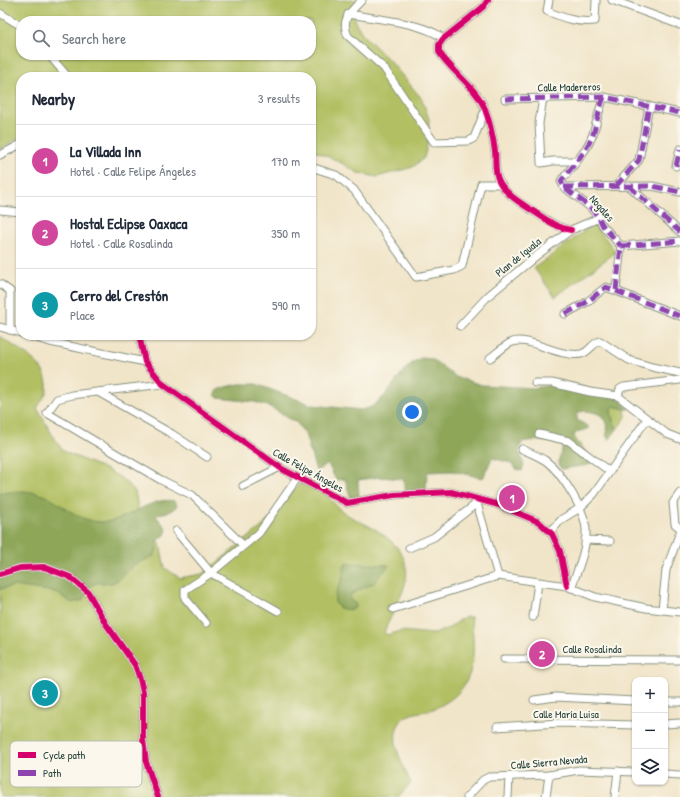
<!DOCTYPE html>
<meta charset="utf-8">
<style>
:root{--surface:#fff;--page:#f2f2f3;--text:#1f2937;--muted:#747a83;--line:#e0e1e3;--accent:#111827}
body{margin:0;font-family:"Patrick Hand",sans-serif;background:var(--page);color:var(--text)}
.controls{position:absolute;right:12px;bottom:12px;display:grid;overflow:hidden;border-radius:8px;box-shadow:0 1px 3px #0004}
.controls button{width:36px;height:36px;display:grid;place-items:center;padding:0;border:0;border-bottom:1px solid var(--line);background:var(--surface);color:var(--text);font:20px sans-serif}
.you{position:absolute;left:412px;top:412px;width:14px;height:14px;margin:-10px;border:3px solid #fff;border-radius:50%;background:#1a73e8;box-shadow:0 0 0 6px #1a73e833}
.badge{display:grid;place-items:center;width:26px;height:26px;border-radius:50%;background:var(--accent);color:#fff;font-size:13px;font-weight:700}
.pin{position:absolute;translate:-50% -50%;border:2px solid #fff;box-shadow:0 1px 4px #0006}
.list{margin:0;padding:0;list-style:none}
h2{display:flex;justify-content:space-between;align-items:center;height:52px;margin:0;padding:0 16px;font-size:17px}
h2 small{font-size:13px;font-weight:400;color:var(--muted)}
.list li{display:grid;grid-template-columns:26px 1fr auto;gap:12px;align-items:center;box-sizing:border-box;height:72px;padding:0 16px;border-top:1px solid var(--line)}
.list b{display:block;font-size:15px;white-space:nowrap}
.list p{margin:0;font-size:13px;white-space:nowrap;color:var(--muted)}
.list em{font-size:13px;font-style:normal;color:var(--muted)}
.icon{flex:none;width:22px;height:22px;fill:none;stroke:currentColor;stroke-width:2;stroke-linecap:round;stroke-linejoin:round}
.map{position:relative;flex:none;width:680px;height:797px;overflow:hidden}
.search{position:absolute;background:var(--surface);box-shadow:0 1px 3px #0004;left:16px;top:16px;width:300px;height:44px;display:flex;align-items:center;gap:10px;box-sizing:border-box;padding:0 14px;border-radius:16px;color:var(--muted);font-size:15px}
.panel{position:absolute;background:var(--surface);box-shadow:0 1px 3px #0004;left:16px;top:72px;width:300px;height:268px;border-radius:16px}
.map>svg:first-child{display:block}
.green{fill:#b2c063;stroke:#687e4c;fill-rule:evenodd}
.forest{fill:#8da659;stroke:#567246}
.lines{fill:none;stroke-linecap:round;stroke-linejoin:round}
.minor-casing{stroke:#88917e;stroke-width:9}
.minor{stroke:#fff;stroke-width:7}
.quiet{stroke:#8e44ad;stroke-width:5;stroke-dasharray:10 5;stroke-linecap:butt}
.cycleway-casing{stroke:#fbf7ec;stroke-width:8}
.cycleway{stroke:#d6006c;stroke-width:6}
.labels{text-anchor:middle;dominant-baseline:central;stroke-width:4;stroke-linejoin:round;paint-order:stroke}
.street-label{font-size:11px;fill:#1f3d34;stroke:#fbf7ec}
.key{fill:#fbf7ec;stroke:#b9bfb5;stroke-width:1}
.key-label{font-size:11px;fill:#1f3d34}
</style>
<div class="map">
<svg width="680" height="797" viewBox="0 0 680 797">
<rect width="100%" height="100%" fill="#fbf7ec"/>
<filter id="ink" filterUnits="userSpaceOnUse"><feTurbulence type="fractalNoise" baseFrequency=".025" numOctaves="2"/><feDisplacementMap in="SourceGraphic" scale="8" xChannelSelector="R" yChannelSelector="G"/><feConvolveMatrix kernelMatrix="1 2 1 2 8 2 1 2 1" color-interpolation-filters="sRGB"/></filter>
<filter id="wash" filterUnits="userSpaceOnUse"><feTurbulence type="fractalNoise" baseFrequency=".012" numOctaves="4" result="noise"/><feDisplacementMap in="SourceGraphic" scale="16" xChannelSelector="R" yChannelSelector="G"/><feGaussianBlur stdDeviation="0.9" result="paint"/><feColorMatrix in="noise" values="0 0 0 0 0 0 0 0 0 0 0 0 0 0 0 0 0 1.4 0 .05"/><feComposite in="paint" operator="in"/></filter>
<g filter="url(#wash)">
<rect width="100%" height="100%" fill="#f1e5c9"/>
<g class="green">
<path d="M0,0H363L357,8L354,20L362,33L390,61L422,99L429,119L428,141L424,158L413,167L377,177L358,173L338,161L311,149V77H21V136L0,150ZM21,21H311V55H21Z"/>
<path d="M594,224L616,252L555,297L534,268Z"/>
<path d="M0,336C17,350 49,362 47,389C47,395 40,403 37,408L57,443L65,452L103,468L121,478L135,491L139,514L160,544L165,568L180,578L202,574L263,526L298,485L311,479C325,489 331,503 343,512C354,520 367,524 378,531C427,564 402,591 384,632L387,635L401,631L434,634L451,627L464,617H471C476,657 477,691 433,709C424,713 413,711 404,718C385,734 403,766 411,783L398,797H0Z"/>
<path d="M614,406L625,409L626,417L617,429L612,418L611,408Z"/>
</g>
<g class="forest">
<path d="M421,358L432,359L456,377L482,385L534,388L558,384H573L621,400L629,409H625L614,406L611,408L612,418L617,429L609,440L607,437C606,432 609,426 606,421C602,412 585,409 577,413V420L589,427L587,429L576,432L574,437L593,461L589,465L561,469L558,462L563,446C556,441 531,439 522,442L519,450L524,465L522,471L516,469L511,463L492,458L483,478L452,471L427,472L426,489L406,491L403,479L380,477L358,480L359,498L351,499L345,479L336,480L328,464L316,471L305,434L297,423L270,407L255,402L218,398L215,395L216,391L222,388L239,384H256L312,405L362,410C389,405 396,368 421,358Z"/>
<path d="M24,491C33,492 43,494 51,499C66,508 82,522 101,522C128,522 150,496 174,501L177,505C170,515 162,511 156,516L167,529L165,535L156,541L157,549L154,556L134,565L118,580L112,583H96L90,586L83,600L72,603L55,592L15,586L0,589V493Z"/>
<path d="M346,563L389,565L374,583L351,594L350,600L356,604L355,608C351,610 347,610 343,609C327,604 339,588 342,579C343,574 344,568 346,563Z"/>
</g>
</g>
<g filter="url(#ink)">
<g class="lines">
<g class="minor-casing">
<g id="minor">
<path d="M362,0C351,11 340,19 348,36L384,68L434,142L469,141L474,138L485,110"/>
<path d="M488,0L483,7L443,39L439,45V52C452,72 476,87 485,109C490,122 493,138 495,151C496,161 494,172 499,181C506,195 521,203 533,211C545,219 557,228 571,230"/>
<path d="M549,0L547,11C563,18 577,23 595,21L596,0"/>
<path d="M612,0L680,25"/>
<path d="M0,13L21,26"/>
<path d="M348,14C371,18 427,23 443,39"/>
<path d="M49,55L68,77"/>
<path d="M604,97C599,109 597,122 593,134C587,151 572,167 561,181L564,187L590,207L599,218L603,226L621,246"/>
<path d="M543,98L539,123L541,163L553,161H577"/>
<path d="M505,99L604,97L680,113"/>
<path d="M0,155L21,144"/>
<path d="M676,166L680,149"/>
<path d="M311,167L336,175L354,190L416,277L454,270L462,266L481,184H501"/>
<path d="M616,186L639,160L649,106"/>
<path d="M629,186L680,232"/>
<path d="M564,187L652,186L680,192"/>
<path d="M0,210L21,212"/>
<path d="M621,246L680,241"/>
<path d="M0,284L10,291V330"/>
<path d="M616,290L621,246"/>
<path d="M565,314L587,302L606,287L680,316"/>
<path d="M460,326L488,296L536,256L571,230L599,218"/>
<path d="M0,327L21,333"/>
<path d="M26,335L50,342L145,362"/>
<path d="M139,335L145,362L163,384L282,469L347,503L394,495L451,492L499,505L539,522L552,534L560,551L567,586"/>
<path d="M490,358C496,354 503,347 510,343C527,334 557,358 581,354C590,352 592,343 600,341L629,360L652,367L680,373"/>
<path d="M680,380L624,387L620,389L618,396L667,434L680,439"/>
<path d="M535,383H552L590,392L618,396"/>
<path d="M163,384L72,395L57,399L47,413L161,480L192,495L243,545"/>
<path d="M98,392L172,434L207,457"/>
<path d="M539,434L569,441L609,471"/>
<path d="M522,449C530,453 539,456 546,461C561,472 585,510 586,529C587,549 578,569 571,588"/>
<path d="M243,486L280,467"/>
<path d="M680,493L673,503L675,524L680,528"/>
<path d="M476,500L498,576"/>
<path d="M176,531L211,573L278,611"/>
<path d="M550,532L562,519L580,508L594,494L647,419"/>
<path d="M585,540L610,541"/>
<path d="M409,548L434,537L477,503"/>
<path d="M0,574L20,568L44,567L70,577L88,592L106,624L135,665L140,679L143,692V740L146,762L158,797"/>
<path d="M393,609L498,576L567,586L595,597L646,608L680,612"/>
<path d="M662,610L666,570L680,532"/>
<path d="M533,617L538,583"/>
<path d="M206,623L185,598V590L211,573L259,533L298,477"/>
<path d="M504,659L680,660"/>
<path d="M534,700L556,697L635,701"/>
<path d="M665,702H680"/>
<path d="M665,724L680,723"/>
<path d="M497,727L559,723L635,725"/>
<path d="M665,774L680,775"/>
<path d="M467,797L483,780L489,777L549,775L579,770L635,772"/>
<path d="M508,797L509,777"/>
<path d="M546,797L549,775"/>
<path d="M615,797L618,771"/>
</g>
</g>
<use href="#minor" class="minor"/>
<g class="quiet">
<path d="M604,97C599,109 597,122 593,134C587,151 572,167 561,181L564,187L590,207L599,218L603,226L621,246"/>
<path d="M505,99L604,97L680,113"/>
<path d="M676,166L680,149"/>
<path d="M616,186L639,160L649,106"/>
<path d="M629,186L680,232"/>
<path d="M564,187L652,186L680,192"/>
<path d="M621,246L680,241"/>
<path d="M616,290L621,246"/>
<path d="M565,314L587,302L606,287L680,316"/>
</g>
<g class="cycleway-casing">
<g id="cycleway">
<path d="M488,0L483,7L443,39L439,45V52C452,72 476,87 485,109C490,122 493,138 495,151C496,161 494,172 499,181C506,195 521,203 533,211C545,219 557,228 571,230"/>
<path d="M139,335L145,362L163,384L282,469L347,503L394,495L451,492L499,505L539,522L552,534L560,551L567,586"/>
<path d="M0,574L20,568L44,567L70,577L88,592L106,624L135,665L140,679L143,692V740L146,762L158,797"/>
</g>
</g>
<use href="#cycleway" class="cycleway"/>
</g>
</g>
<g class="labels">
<g class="street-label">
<text transform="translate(569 87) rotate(-1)">Calle Madereros</text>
<text transform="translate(602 208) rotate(49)">Nogales</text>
<text transform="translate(518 257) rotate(-39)">Plan de Iguala</text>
<text transform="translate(308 470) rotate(29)">Calle Felipe Ángeles</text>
<text x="592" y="649">Calle Rosalinda</text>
<text x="566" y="714">Calle María Luisa</text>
<text transform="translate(549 762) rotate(-5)">Calle Sierra Nevada</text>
</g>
</g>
<rect x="10" y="741" width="132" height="46" rx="6" class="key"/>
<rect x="18" y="752" width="18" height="6" fill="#d6006c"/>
<rect x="18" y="770" width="18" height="6" fill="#8e44ad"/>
<g class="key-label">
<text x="43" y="759">Cycle path</text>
<text x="43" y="777">Path</text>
</g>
</svg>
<div class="controls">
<button>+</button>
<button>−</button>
<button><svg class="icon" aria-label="layers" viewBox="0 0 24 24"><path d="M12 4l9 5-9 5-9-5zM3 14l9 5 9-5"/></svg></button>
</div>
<div class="you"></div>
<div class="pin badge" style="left:512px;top:498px;background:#d1479c">1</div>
<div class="pin badge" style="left:542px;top:654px;background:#d1479c">2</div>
<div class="pin badge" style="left:45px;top:693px;background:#0f9aa8">3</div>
<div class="search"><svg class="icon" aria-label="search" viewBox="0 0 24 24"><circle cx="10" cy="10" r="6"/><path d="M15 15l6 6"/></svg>Search here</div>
<section class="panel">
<h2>Nearby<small>3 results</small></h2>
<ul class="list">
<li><span class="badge" style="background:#d1479c">1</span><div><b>La Villada Inn</b><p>Hotel · Calle Felipe Ángeles</p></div><em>170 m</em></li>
<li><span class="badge" style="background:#d1479c">2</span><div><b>Hostal Eclipse Oaxaca</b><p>Hotel · Calle Rosalinda</p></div><em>350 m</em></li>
<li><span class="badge" style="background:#0f9aa8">3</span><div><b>Cerro del Crestón</b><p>Place</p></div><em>590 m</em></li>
</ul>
</section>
</div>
